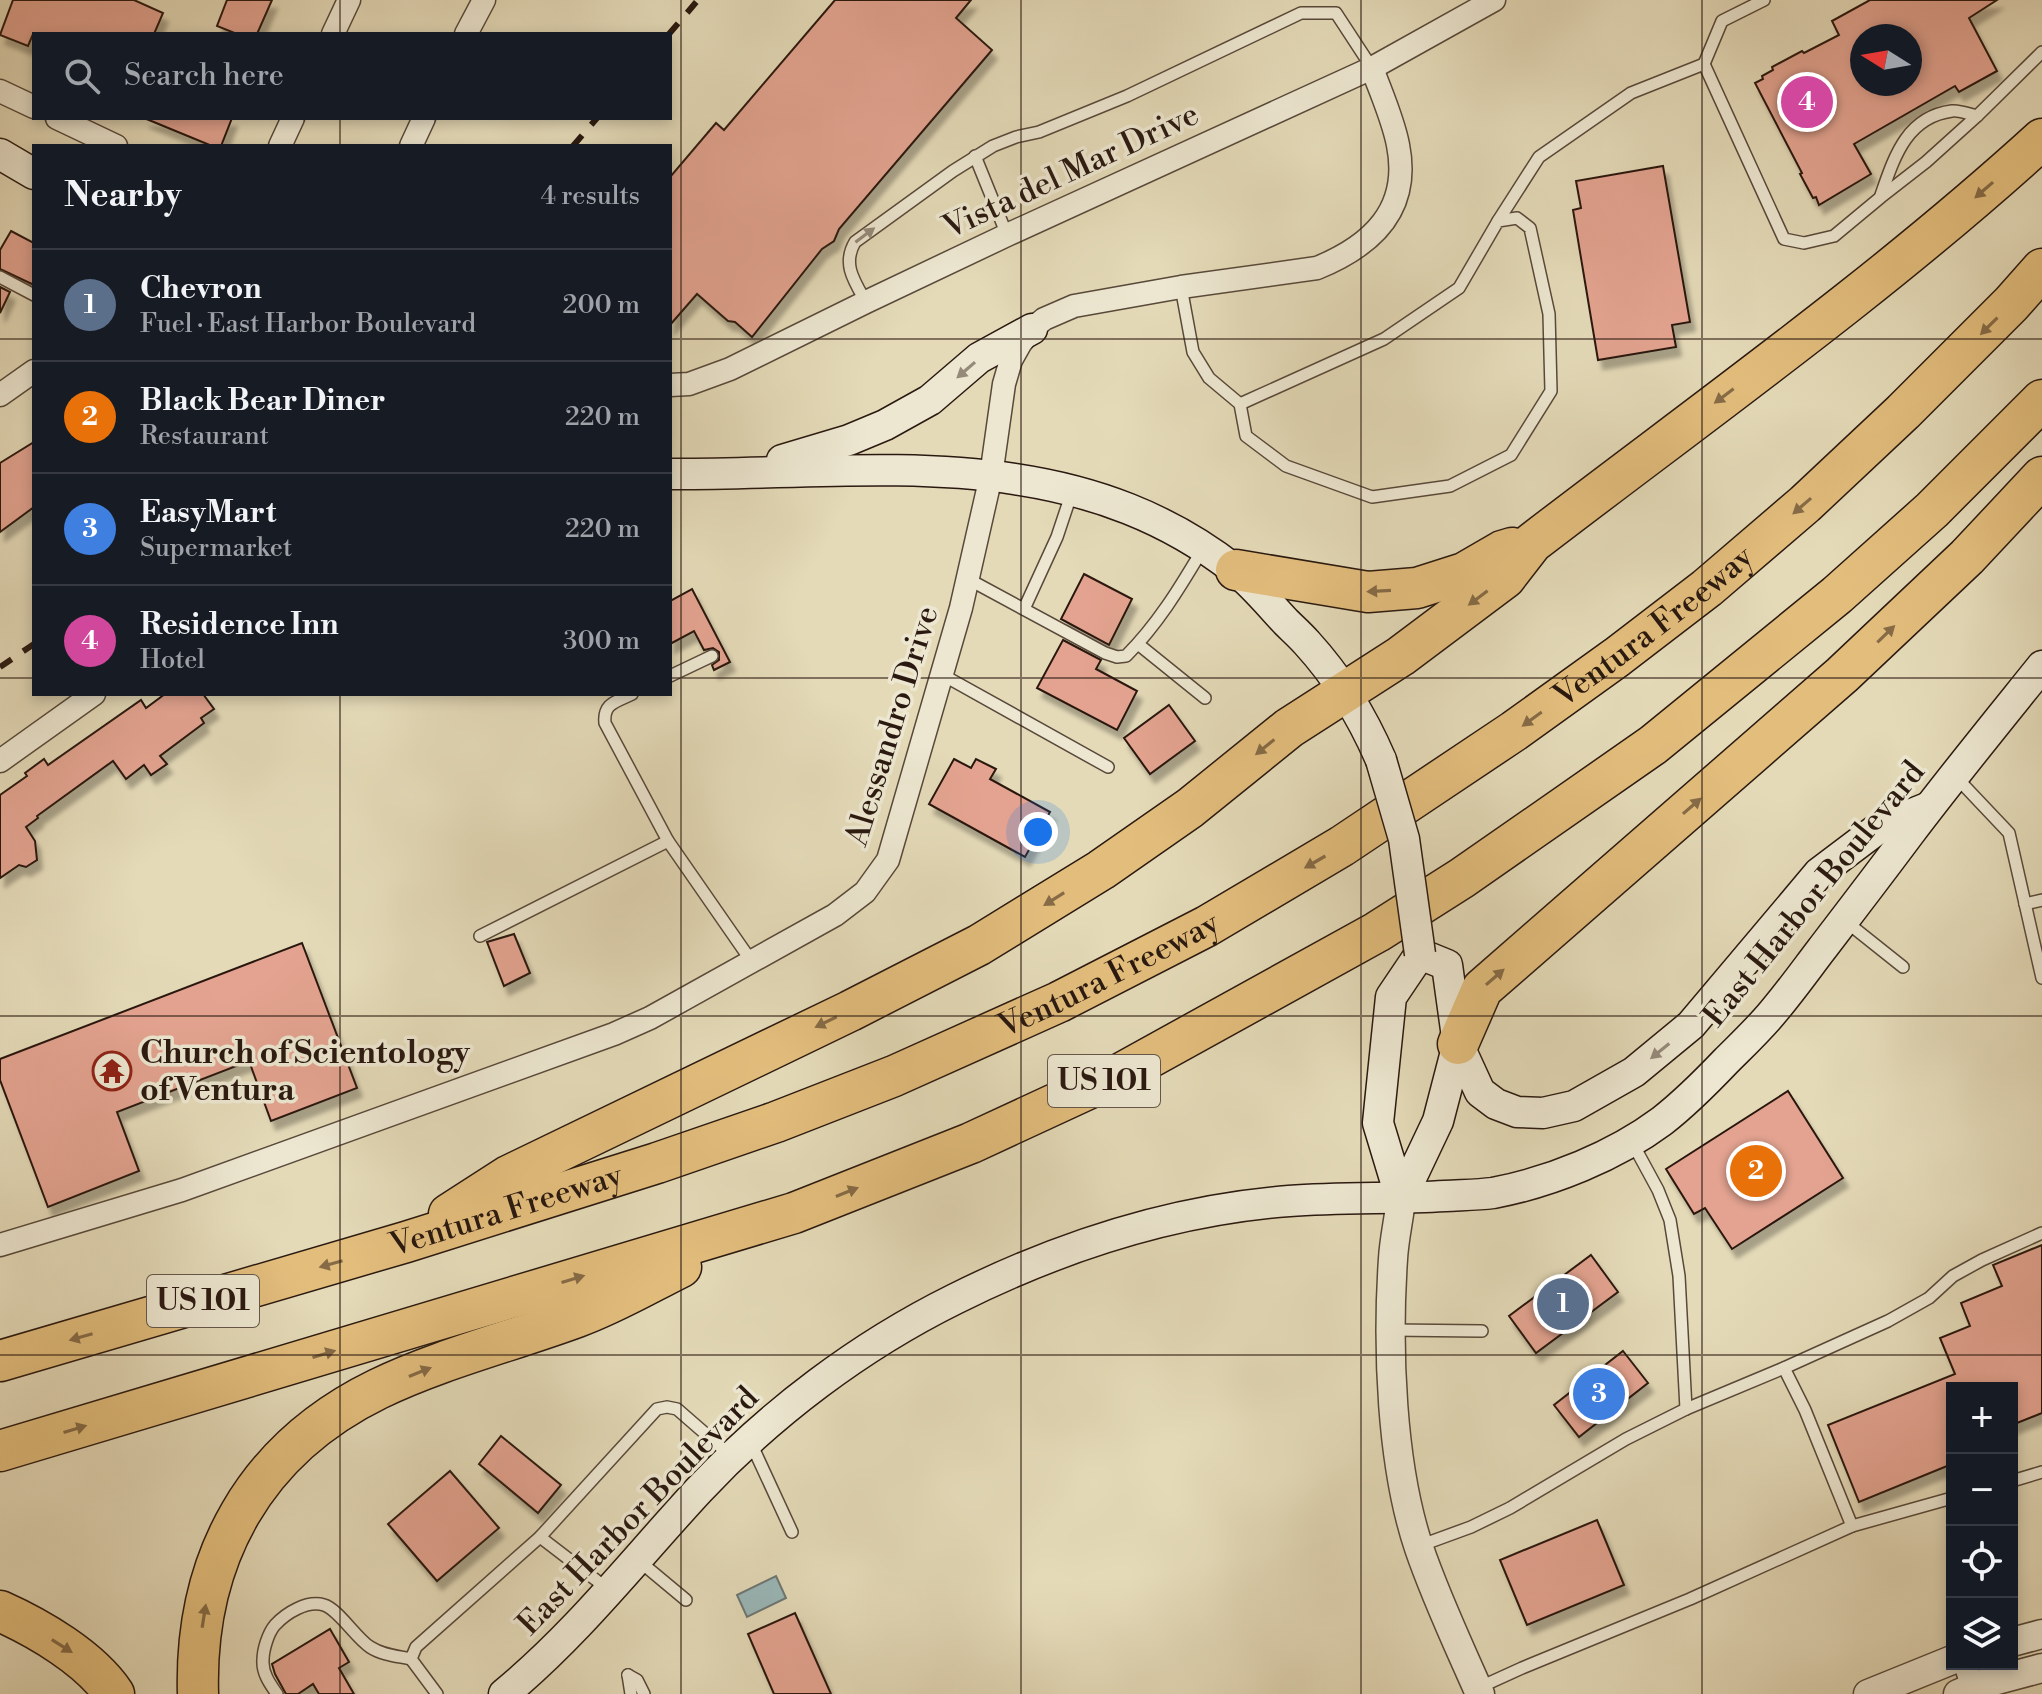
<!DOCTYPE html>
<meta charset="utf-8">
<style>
:root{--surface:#171b24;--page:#20242c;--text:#f1f3f6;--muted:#9ea1a6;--line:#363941;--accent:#c59692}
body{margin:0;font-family:"Libre Bodoni",serif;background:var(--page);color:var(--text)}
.controls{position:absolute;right:24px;bottom:24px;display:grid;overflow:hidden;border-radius:0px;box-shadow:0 4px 12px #0003}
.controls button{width:72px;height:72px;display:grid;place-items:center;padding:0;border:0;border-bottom:2px solid var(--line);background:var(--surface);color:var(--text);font:40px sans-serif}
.compass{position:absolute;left:1850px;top:24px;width:72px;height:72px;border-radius:50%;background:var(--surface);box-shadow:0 4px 12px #0003;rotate:281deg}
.you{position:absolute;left:1038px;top:832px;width:28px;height:28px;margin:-20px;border:6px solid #fff;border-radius:50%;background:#1a73e8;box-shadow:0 0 0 12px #1a73e833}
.badge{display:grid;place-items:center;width:52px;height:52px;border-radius:50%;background:var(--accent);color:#fff;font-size:26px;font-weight:700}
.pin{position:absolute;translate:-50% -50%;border:4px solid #fff;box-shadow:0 2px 8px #0006}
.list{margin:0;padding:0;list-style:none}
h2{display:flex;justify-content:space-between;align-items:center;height:104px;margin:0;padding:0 32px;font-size:34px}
h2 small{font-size:26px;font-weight:400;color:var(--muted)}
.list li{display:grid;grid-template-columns:52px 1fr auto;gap:24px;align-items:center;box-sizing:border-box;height:112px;padding:0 32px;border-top:2px solid var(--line)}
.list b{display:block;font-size:30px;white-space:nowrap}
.list p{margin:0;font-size:26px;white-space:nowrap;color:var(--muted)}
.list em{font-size:26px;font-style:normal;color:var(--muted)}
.icon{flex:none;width:44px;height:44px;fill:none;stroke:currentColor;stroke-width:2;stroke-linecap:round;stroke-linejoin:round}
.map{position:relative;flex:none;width:2042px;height:1694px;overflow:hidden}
.search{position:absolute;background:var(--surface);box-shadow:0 4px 12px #0003;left:32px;top:32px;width:640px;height:88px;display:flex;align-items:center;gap:20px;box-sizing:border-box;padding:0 28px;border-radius:0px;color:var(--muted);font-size:30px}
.panel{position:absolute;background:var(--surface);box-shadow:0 4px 12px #0003;left:32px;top:144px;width:640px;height:552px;border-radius:0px}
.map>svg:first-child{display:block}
.water{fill:#9ab8b9;stroke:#6d7875;stroke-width:2}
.building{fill:#e3a390;stroke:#2a1910;stroke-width:2;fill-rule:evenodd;filter:url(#shadow)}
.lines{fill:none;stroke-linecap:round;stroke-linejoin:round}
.service-casing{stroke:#58493a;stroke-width:14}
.minor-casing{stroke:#58493a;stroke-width:25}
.tertiary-casing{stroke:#58493a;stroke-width:31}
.secondary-casing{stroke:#2a1910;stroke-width:33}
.motorway-casing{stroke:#2a1910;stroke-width:43}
.service{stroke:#ede7d1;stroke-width:11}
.minor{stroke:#ede7d1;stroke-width:22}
.tertiary{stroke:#ede7d1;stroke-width:28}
.secondary{stroke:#ede7d1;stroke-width:30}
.motorway{stroke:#e2bd7c;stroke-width:40}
.rail{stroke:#2a1910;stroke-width:6;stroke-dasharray:14 14;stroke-linecap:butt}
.secondary-bridge-casing{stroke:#2a1910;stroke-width:33;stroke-linecap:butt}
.secondary-bridge{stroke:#ede7d1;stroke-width:30}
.oneway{fill:#866b46}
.oneway2{fill:#958a7a}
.grid{fill:none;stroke:#2a1910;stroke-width:2;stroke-opacity:0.55}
.labels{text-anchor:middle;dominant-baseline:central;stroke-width:7;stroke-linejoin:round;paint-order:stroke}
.shield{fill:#ede7d1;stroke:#64574a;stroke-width:2}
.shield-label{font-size:30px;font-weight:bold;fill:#2a1910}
.street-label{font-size:32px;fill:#2a1910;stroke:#ede7d1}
.poi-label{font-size:32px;font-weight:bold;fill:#2a1910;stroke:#ede7d1;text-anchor:start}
</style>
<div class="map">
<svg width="2042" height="1694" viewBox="0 0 2042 1694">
<defs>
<filter id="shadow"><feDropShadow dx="5" dy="9" stdDeviation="2" flood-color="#0004"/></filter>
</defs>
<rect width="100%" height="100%" fill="#e4dab8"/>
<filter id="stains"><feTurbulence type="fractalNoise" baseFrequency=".0025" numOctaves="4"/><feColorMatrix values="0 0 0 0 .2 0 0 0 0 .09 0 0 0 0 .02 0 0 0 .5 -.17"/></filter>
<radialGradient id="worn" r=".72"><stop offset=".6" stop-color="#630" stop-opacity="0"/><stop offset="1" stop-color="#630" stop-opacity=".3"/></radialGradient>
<path class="water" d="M776,1576L786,1598L747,1617L737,1595Z"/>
<g class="building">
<path d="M13,0H134L163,13L154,34H33L28,46L0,35Z"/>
<path d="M227,0H272L257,34H237L217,26Z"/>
<path d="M835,0H971L956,18L992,50L839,229L834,241L822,249L752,337L735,322L728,321L697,294L670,325V177L716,123L724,130Z"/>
<path d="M1870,0H1997L1969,18L1997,71L1959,92L1955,86L1854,144L1871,174L1819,205L1816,197L1813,198L1800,174L1802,173L1755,83L1763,79L1762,76L1773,70L1772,67L1802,51L1804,53L1839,35L1832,21ZM1862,36H1910V84H1862Z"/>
<path d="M144,118H232L221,146H212Z"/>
<path d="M1663,166L1690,322L1672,325L1676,347L1598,360L1573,210L1581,208L1576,181Z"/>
<path d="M11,231L34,243V285L0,269V250Z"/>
<path d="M0,287L10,292L0,313Z"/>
<path d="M34,442V507L0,532V463Z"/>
<path d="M1084,574L1132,599L1109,645L1061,619Z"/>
<path d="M692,589L730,662L714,670L712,665L719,660V652L713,648L704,650L694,631L670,644V601Z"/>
<path d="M1063,640L1101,660L1096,669L1137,691L1117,730L1037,688Z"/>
<path d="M165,694H203L214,709L201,718L204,723L160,756L167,764L151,775L144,765L126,779L113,761L37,816L38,818L26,827L35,841L37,860L26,867L19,865L0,878V795L27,776L25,773L44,759L48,765L141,700L146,708Z"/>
<path d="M1169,705L1195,741L1150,774L1124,738Z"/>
<path d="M954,759L971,768L976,759L996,769L990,779L1050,812L1025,857L929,804Z"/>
<path d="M514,934L530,973L504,986L487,942Z"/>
<path d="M302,943L357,1088L271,1121L249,1061L117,1112L139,1171L48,1207L0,1080V1059Z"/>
<path d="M1788,1091L1843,1178L1732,1249L1705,1208L1694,1214L1666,1169Z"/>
<path d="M2042,1245V1413L2012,1425V1388H1952V1464L1859,1502L1828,1425L1955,1374L1940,1338L1970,1326L1961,1303L2002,1286L1993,1265Z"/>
<path d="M1591,1255L1618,1292L1536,1353L1509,1316Z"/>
<path d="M1623,1351L1648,1383L1579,1437L1554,1405Z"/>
<path d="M501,1436L561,1485L538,1513L479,1464Z"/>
<path d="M450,1471L499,1528L437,1581L388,1524Z"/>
<path d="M1597,1520L1624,1585L1527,1625L1500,1560Z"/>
<path d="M795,1613L831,1694H774L748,1634Z"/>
<path d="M330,1629L349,1662L339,1668L354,1694H319L313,1684L298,1694H286L275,1674L272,1664Z"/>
</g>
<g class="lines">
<g class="service-casing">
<g id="service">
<path d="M1704,64L1722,21L1764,0"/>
<path d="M975,156L1007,235"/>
<path d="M1881,195C1894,158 1906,117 1952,111C1959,110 1969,114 1977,116"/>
<path d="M1498,221L1539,157L1631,93L1704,64L1784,239L1804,243L1834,236L1881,197L1926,162L1977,116L2042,52"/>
<path d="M0,277L34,295"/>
<path d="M1181,287L1193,352L1209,378L1240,404L1246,436L1286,466L1372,497L1450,486L1511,455L1551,391L1549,314L1530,228L1517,218L1498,221L1459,288L1384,339L1240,404"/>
<path d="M866,302C854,281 842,264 855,242L953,171L993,146L1016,137L1039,132L1127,96L1301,13H1336L1372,68"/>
<path d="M968,579L1105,653L1117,657L1126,656C1157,625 1179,589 1201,552"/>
<path d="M1024,609L1057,537L1071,495"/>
<path d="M1138,644L1205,698"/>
<path d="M941,674L1108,767"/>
<path d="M670,676L712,656"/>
<path d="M632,694C616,702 603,703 605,723L668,841"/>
<path d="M1955,776L2009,833L2042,978"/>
<path d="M2025,904L2042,900"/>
<path d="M1844,920L1903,967"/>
<path d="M480,936L668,841L752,962"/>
<path d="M1633,1144L1658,1190L1670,1220L1679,1276L1686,1409"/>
<path d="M1391,1330L1482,1331"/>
<path d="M750,1441L792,1532"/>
<path d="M2012,1481L2042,1472"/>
<path d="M1852,1526L1952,1498"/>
<path d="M540,1537L609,1590"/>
<path d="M1419,1546L1471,1527L1510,1508L1626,1439L1686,1409L1784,1368L1888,1321L1929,1298L1953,1276L1982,1260L2042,1233"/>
<path d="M638,1560L686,1600"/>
<path d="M628,1675L637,1680L644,1694"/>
<path d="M628,1675L631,1694"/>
<path d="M1478,1688L1522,1668L1690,1599L1852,1526L1805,1410L1784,1368"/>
<path d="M277,1694C270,1684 262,1673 263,1660C263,1650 268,1633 275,1625C286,1613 307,1600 324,1605C338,1609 356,1638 370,1647C382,1655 397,1656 411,1659"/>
<path d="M437,1694L411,1659L416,1647L540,1537L657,1409L667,1407L677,1409L731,1456"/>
</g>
</g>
<g class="minor-casing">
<g id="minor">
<path d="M333,34L349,0"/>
<path d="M466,34L484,0"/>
<path d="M0,91L34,107"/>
<path d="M57,118L116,146"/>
<path d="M280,146L293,118"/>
<path d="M411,146L424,118"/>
<path d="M670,385L689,384L730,369L866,302L1007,235L1372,68L1494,0"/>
<path d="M0,395L34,371"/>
<path d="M0,761L94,694"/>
<path d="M0,1245L182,1190L614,1034L650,1018L835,915L865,892L888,860L961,608L991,476L1004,384L1011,360L1020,344L1032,329L1044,319L1074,306L1181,287L1317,268C1371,246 1411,210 1398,145C1393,119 1381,93 1372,68"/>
<path d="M1965,1664L1975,1694"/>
</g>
</g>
<g class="tertiary-casing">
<g id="tertiary">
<path d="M1401,1199C1399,1219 1394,1239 1393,1259C1387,1347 1391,1465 1419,1548C1436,1598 1459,1646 1480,1694"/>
<path d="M2012,1642L2042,1634"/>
<path d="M1868,1694L1952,1660"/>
<path d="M1958,1694L1982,1684L2042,1668"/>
</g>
</g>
<g class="secondary-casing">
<g id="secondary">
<path d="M0,154L34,174"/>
<path d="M782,460L849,440L885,425L930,400L979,358L1032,329"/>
<path d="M670,474C866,475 1068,439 1235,570C1254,585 1269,604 1286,622C1293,629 1300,635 1307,643C1338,677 1363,718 1381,760"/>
<path d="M1420,954L1447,965L1458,1044L1438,1121L1401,1199L1378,1123L1391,997Z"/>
<path d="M1458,1044L1480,1092L1496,1104L1517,1112L1543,1113L1574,1106L1634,1072L1691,1025L1819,873L1880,827L1927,808"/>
<path d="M504,1694C577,1634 635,1559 699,1490C771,1413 860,1346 955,1299C1059,1247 1173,1210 1289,1201C1341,1197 1393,1199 1445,1196C1461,1195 1477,1195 1493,1193C1551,1182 1615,1156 1662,1121C1685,1103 1706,1082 1726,1061C1742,1045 1759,1029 1773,1012C1790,992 1805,971 1821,950C1850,912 1880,873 1909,834C1952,777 1997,722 2042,666"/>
</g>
</g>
<g class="motorway-casing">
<g id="motorway">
<path d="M1236,570L1368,592L1417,588L1464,573L1502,551L1512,548"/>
<path d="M1458,1044L1482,989L1842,675L1967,557L2042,477"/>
<path d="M449,1214L508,1176L850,1011L979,945L1101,870L1190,808L1289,728L1401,656L1505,578L1532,543C1704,411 1882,285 2042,139"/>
<path id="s1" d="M0,1361L406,1242L657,1163L776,1122L894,1076L1059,1002L1207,926L1342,846L1514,731L1617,657L1707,588L1805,504L1903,412L2011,304L2042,269"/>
<path d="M0,1451L794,1213L971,1143L1120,1074L1377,932L1462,878L1653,745L1837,595L1932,510L2042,400"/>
<path d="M0,1611C38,1628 90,1658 114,1694"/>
<path d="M198,1694C194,1558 255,1449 378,1389C440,1359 512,1341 577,1317C613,1304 647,1284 681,1267"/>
</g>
</g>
<use href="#service" class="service"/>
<use href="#minor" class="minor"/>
<use href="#tertiary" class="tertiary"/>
<use href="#secondary" class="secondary"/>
<use href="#motorway" class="motorway"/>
<g class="rail">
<path d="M669,34L698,0"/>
<path d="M573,146L597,118"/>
<path d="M0,667L34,644"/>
</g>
<g class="secondary-bridge-casing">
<path id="secondary-bridge" d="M1381,760L1404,839L1420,954"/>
</g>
<use href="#secondary-bridge" class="secondary-bridge"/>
</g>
<defs><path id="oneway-solid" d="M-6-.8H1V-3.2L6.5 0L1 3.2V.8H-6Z" transform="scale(2)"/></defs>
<g class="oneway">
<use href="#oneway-solid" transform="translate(1984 190) rotate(139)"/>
<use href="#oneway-solid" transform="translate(1989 326) rotate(135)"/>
<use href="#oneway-solid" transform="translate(1724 396) rotate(143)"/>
<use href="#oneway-solid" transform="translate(1802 506) rotate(139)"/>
<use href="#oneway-solid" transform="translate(1379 591) rotate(177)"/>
<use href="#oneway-solid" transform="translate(1478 598) rotate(143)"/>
<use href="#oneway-solid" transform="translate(1886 634) rotate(-44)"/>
<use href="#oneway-solid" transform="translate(1532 719) rotate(144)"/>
<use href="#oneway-solid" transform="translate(1265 747) rotate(141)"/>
<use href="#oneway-solid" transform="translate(1692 806) rotate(-41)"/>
<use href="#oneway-solid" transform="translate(1315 862) rotate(150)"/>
<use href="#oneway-solid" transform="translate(1054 899) rotate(148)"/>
<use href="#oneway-solid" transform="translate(1495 977) rotate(-41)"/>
<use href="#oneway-solid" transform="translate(826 1022) rotate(154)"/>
<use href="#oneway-solid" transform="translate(847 1192) rotate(-22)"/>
<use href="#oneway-solid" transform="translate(331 1264) rotate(164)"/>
<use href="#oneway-solid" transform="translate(573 1279) rotate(-17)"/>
<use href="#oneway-solid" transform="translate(81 1337) rotate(164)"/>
<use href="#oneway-solid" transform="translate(324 1354) rotate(-17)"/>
<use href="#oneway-solid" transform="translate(420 1372) rotate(-22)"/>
<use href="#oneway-solid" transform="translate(75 1429) rotate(-17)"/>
<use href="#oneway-solid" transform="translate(204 1616) rotate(-81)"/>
<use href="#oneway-solid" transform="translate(62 1646) rotate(32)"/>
</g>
<g class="oneway2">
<use href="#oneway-solid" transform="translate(865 235) rotate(-37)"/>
<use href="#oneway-solid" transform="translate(966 370) rotate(139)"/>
<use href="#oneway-solid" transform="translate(1660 1051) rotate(141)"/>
</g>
<path class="grid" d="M340,0V34M681,0V1694M1021,0V1694M1361,0V1694M1702,0V1694M340,118V146M0,339H34M670,339H2042M0,678H34M670,678H2042M340,694V1694M0,1016H2042M0,1355H2042"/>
<defs>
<g id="temple-ring" transform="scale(2)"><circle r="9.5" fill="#ede7d1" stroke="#8f2418" stroke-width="1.5"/><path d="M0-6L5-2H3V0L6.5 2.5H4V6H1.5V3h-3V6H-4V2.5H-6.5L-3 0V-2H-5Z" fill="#8f2418"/></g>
</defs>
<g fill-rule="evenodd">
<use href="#temple-ring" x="112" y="1071"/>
</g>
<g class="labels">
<g class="shield">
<rect x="1048" y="1055" width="112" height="52" rx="6"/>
<rect x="147" y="1275" width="112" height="52" rx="6"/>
</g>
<g class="shield-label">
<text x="1104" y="1081">US 101</text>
<text x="203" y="1301">US 101</text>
</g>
<g class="street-label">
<text transform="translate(1071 171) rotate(-25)">Vista del Mar Drive</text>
<text stroke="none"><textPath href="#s1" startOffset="1824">Ventura Freeway</textPath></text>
<text transform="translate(892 726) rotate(-73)">Alessandro Drive</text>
<text transform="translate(1814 894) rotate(-51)">East Harbor Boulevard</text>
<text stroke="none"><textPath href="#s1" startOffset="1176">Ventura Freeway</textPath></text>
<text stroke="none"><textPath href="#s1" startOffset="528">Ventura Freeway</textPath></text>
<text transform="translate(638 1511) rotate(-46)">East Harbor Boulevard</text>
</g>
<g class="poi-label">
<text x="140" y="1053">Church of Scientology<tspan x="140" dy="37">of Ventura</tspan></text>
</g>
</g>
<rect width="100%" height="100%" filter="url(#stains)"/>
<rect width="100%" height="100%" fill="url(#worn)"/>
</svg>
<div class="controls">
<button>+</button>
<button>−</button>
<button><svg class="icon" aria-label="locate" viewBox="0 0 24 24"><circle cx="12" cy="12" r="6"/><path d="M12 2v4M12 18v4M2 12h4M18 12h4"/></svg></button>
<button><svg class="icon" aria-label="layers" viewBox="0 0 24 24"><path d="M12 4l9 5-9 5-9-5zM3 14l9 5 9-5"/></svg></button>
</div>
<svg class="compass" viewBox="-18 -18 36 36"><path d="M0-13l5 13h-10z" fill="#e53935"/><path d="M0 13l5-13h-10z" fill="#9ea1a6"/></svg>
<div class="you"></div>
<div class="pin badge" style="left:1563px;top:1304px;background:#5c6f8a">1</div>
<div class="pin badge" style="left:1756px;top:1171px;background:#e8710a">2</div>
<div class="pin badge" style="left:1599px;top:1394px;background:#3f7fe0">3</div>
<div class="pin badge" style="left:1807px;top:102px;background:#d1479c">4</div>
<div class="search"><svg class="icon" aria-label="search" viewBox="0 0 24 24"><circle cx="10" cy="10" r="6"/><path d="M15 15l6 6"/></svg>Search here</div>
<section class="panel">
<h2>Nearby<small>4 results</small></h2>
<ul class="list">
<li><span class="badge" style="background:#5c6f8a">1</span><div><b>Chevron</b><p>Fuel · East Harbor Boulevard</p></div><em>200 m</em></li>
<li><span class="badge" style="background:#e8710a">2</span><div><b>Black Bear Diner</b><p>Restaurant</p></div><em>220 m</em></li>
<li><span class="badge" style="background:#3f7fe0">3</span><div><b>EasyMart</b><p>Supermarket</p></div><em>220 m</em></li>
<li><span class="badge" style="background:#d1479c">4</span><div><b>Residence Inn</b><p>Hotel</p></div><em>300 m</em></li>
</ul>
</section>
</div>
